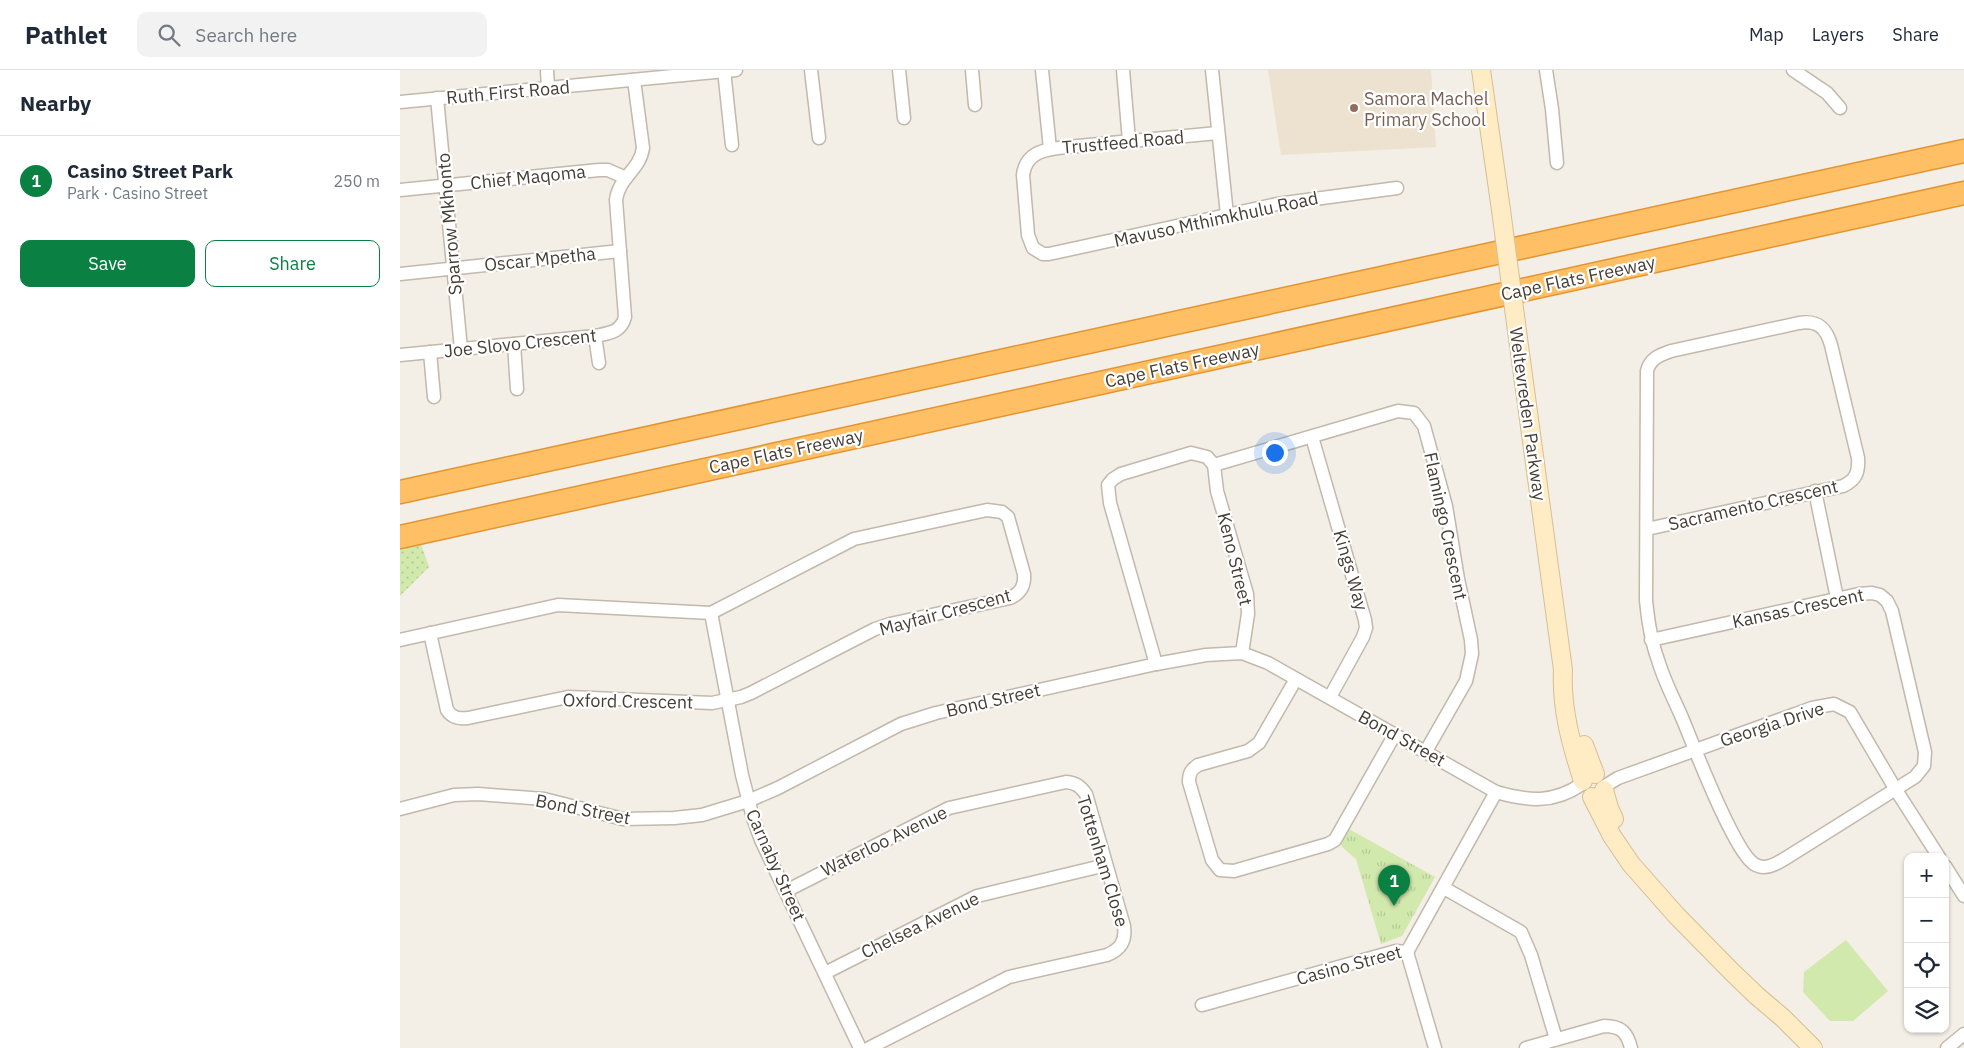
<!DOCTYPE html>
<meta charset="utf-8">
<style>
:root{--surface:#fff;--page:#f2f2f3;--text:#1f2937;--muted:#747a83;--line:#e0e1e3;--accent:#0b8043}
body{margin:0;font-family:"IBM Plex Sans",sans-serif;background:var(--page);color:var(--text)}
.controls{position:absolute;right:15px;bottom:15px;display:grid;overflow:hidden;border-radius:10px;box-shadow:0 1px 4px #0004}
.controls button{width:45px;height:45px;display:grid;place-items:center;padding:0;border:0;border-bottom:1px solid var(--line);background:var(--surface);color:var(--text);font:25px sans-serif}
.you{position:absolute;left:874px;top:382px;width:18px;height:18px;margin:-12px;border:4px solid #fff;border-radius:50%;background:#1a73e8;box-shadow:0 0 0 8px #1a73e833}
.badge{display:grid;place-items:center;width:32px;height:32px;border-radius:50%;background:var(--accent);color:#fff;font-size:16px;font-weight:700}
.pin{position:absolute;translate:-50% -41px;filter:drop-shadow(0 1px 2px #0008)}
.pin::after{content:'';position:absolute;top:26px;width:18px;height:15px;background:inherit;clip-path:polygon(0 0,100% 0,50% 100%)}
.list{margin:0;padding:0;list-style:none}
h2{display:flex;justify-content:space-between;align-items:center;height:65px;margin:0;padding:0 20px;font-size:21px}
h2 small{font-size:16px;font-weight:400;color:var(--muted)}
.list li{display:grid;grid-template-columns:32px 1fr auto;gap:15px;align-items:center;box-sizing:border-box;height:90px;padding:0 20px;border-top:1px solid var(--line)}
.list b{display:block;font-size:19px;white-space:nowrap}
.list p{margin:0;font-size:16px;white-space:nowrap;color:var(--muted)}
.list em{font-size:16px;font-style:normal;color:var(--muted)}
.actions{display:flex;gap:10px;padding:15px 20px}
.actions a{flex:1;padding:11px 0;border:1px solid var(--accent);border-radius:10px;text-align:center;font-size:18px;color:var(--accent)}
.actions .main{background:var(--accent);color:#fff}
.icon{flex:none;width:28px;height:28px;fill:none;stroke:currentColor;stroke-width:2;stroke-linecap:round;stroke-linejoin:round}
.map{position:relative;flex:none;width:1564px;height:978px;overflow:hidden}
header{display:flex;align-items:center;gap:30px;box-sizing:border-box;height:70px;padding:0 25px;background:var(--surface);border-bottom:1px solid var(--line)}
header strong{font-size:24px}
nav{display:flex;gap:28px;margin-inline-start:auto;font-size:18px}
.search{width:350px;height:45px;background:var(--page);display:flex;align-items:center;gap:12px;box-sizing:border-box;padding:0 18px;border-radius:10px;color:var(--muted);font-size:19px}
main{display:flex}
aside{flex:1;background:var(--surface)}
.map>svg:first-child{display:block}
.education{fill:#ede2cf}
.grass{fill:url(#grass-dots)}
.park{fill:url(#park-tufts)}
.pitch{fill:#d2e9ad}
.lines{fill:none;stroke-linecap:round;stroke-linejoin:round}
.street-casing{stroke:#c2b8ab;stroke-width:15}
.secondary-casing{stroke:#d5bf94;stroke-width:20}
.highway-casing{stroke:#e39430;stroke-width:25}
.street{stroke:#fff;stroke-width:12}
.secondary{stroke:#ffecc4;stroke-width:18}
.highway{stroke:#ffc065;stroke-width:22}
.secondary-bridge-casing{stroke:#d5bf94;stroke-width:20;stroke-linecap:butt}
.secondary-bridge{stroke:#ffecc4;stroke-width:18}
.education-dot{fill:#8d6e63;stroke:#fff;stroke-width:2}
.labels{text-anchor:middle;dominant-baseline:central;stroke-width:4.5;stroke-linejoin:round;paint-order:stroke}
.street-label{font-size:18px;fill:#463e35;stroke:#fff}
.education-label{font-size:18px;fill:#785e54;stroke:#fff;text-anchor:start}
</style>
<header>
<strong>Pathlet</strong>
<div class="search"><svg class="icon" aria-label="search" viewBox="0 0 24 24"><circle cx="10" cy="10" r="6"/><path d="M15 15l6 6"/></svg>Search here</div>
<nav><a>Map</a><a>Layers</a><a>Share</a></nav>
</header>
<main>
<aside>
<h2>Nearby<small></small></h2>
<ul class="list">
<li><span class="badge">1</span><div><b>Casino Street Park</b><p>Park · Casino Street</p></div><em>250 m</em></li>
</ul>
<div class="actions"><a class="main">Save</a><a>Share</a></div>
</aside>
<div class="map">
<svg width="1564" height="978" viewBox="0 0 1564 978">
<defs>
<pattern id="grass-dots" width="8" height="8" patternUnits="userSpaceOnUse" patternTransform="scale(1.25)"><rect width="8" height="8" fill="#d2e9ad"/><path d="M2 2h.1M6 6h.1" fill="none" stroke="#b6c995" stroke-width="1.8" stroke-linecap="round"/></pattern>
<pattern id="park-tufts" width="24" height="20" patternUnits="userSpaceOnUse" patternTransform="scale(1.25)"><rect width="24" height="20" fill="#d2e9ad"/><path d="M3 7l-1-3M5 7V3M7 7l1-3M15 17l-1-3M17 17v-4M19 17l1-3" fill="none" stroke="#b6c995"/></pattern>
</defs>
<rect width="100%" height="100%" fill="#f3eee6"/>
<path class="education" d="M868,0H1031L1036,77L881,85Z"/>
<path class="grass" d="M21,474L29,497L0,526V479Z"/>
<path class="park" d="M949,759L1035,807L1002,866L981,874L956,789L942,777L940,773Z"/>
<path class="pitch" d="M1446,870L1488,921L1453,951H1430L1403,922L1404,902Z"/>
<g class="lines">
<g class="street-casing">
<g id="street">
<path d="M147,0L148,18"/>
<path d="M324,0L332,75"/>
<path d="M411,0L419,68"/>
<path d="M499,0L504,48"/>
<path d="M572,0L575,35"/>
<path d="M642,0L650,79"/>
<path d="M723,0L729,71"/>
<path d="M812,0L827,145"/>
<path d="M1146,0L1152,39L1157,93"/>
<path d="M1393,0L1427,23L1440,38"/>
<path d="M37,28L61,279"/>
<path d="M0,32L336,0"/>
<path d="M818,63L667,77C647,79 626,81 623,105L628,165L633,178L643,184H649L877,134L997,118"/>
<path d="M0,120L199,100H208L226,108"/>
<path d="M0,204L220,181"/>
<path d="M195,266L199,293"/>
<path d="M114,274L117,319"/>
<path d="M30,282L34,327"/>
<path d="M0,285L195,266C210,263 221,262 225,247L216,130C219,107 240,100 243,78L234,10"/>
<path d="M912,367L965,550L966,558L963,567L930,627"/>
<path d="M814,395L817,421L847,524L848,544L842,583"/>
<path d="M1415,421L1437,528"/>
<path d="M1247,459L1443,416C1456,410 1459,402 1458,388L1431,275C1426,257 1417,250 1399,253L1271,281C1260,285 1250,288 1247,301L1246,530C1248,551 1251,571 1258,590C1264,611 1275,631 1283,650C1294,677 1334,781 1354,794C1365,801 1376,794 1386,788L1515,707L1524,696L1525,682L1492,541L1487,531L1480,525L1472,523L1459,524L1251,570"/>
<path d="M311,543L342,705L353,748L361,770L460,978"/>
<path d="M30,563L47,640C52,648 59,649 68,648L168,627L312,633L341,627L351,623L475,559L490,554L610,528C621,523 625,516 624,504L608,447L602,442L587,440L454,469L311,543"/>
<path d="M0,570L158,535L311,543"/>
<path d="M756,594L710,433L708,415L713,409L721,404L791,383L807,387L814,395L998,341L1014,343L1024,356L1046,436L1058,509L1071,570L1072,584L1066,611L1026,681"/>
<path d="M896,609L859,673L848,681L798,695C791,700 789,703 789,712L812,790L820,800L834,801L928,774L935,770L995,664"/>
<path d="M1205,716L1218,708L1412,638L1434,634L1450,642L1496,720L1539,787"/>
<path d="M0,739L54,725L78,724L144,729L223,749L274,748L302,745L348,731L378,718L501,654L536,643L756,594L806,585L842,583L868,593L1096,722C1128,731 1153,734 1182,714"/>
<path d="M1545,796L1564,826"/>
<path d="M1044,818L1121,862L1131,885L1156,969"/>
<path d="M386,821L549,738L666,712C676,713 680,716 686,724L724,856C726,871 721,879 707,885L609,907L469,978"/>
<path d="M1007,882L1096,722"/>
<path d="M1007,882L1035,978"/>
<path d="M425,903L577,826L706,795"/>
<path d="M802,935L996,881L1007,882"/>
<path d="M1126,978L1204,956C1221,956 1227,962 1231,978"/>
<path d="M1547,978L1564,964"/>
</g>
</g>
<g class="secondary-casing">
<g id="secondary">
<path d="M1081,0L1101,140"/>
<path d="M1117,261L1163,600C1161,638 1171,674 1183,711"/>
<path d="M1184,675L1195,704"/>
<path d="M1204,720L1209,738L1214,749"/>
<path d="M1192,727L1212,766L1231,794L1276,845L1332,902L1357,926L1383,948L1413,978"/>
</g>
</g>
<g class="highway-casing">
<g id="highway">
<path d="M0,422L1564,81"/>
<path d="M0,467L1564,123"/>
</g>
</g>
<use href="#street" class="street"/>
<use href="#secondary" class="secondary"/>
<use href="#highway" class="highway"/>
<g class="secondary-bridge-casing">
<path id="secondary-bridge" d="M1101,140L1117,261"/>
</g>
<use href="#secondary-bridge" class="secondary-bridge"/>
</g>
<circle class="education-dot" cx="954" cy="38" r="5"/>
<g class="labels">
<g class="street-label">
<text transform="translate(108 22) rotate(-5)">Ruth First Road</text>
<text transform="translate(723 72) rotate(-5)">Trustfeed Road</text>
<text transform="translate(128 107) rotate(-6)">Chief Maqoma</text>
<text transform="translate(816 149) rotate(-12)">Mavuso Mthimkhulu Road</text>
<text transform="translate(49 154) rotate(-95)">Sparrow Mkhonto</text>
<text transform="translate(140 189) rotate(-6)">Oscar Mpetha</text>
<text transform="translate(1178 208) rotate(-12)">Cape Flats Freeway</text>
<text transform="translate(120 273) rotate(-6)">Joe Slovo Crescent</text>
<text transform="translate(782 295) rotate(-12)">Cape Flats Freeway</text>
<text transform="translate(1128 344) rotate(82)">Weltevreden Parkway</text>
<text transform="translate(386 381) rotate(-12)">Cape Flats Freeway</text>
<text transform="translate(1353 435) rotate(-13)">Sacramento Crescent</text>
<text transform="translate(1046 456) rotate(78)">Flamingo Crescent</text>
<text transform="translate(835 489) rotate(76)">Keno Street</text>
<text transform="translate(951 500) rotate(74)">Kings Way</text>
<text transform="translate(1398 538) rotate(-12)">Kansas Crescent</text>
<text transform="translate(545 542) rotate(-15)">Mayfair Crescent</text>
<text transform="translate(593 630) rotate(-13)">Bond Street</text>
<text transform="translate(228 631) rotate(1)">Oxford Crescent</text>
<text transform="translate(1372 654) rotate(-18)">Georgia Drive</text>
<text transform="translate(1002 668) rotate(29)">Bond Street</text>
<text transform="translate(183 739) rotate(11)">Bond Street</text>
<text transform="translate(484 771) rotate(-26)">Waterloo Avenue</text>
<text transform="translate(703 791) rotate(73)">Tottenham Close</text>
<text transform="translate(376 795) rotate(66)">Carnaby Street</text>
<text transform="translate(520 855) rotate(-26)">Chelsea Avenue</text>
<text transform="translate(949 895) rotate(-15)">Casino Street</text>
</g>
<g class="education-label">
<text x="964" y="28">Samora Machel<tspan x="964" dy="21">Primary School</tspan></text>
</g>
</g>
</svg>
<div class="controls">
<button>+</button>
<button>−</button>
<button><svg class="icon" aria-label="locate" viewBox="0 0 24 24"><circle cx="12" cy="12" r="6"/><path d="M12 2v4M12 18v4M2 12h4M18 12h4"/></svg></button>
<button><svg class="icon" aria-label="layers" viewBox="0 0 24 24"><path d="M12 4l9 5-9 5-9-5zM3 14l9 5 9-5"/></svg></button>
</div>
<div class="you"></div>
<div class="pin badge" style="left:994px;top:836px">1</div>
</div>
</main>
